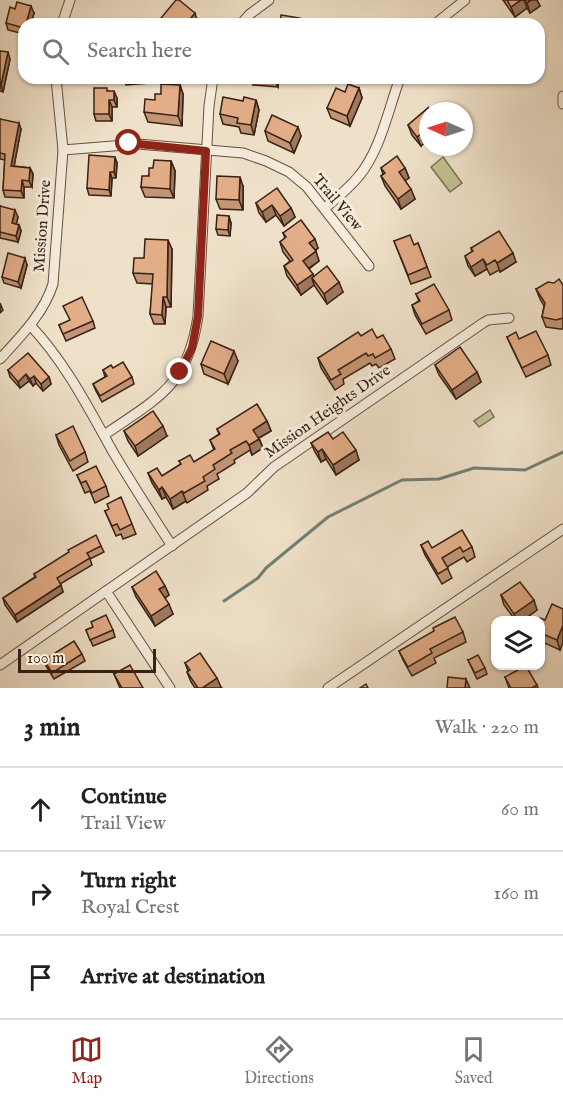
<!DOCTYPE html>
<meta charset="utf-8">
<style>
:root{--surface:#fff;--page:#f2f2f2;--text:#202124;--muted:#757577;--line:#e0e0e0;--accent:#8f2418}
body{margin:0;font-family:"IM FELL English",serif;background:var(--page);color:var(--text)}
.controls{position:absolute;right:18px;bottom:18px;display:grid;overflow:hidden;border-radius:12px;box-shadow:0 2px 4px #0004}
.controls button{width:54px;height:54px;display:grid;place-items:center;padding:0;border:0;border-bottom:2px solid var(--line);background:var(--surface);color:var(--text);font:30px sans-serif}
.compass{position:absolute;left:419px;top:102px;width:54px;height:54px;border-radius:50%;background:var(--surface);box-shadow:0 2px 4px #0004;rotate:273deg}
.scale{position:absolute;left:18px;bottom:15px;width:138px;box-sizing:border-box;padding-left:6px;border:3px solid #382115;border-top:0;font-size:16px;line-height:21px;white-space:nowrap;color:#382115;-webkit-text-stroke:4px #f5ecdc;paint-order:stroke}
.stop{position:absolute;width:18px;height:18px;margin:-14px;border:4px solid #8f2418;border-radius:50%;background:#fff}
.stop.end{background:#8f2418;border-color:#fff;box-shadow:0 2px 6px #0008}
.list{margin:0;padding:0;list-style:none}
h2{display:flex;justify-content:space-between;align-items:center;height:78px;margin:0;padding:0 24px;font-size:26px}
h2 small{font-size:20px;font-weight:400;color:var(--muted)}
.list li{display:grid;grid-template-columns:39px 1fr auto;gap:18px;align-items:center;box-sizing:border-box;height:84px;padding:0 24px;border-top:2px solid var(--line)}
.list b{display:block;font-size:22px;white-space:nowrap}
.list p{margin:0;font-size:20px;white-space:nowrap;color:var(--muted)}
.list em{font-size:20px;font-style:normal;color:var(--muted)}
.icon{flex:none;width:33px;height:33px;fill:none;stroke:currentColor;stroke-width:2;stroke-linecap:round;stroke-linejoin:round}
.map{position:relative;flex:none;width:563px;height:688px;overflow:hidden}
.search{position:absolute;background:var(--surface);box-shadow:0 2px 4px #0004;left:18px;right:18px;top:18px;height:66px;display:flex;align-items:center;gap:15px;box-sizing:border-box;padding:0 21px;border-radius:18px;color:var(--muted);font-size:22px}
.sheet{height:330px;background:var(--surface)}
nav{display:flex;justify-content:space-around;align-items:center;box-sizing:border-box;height:84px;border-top:2px solid var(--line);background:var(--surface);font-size:16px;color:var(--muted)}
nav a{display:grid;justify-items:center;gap:3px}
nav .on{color:var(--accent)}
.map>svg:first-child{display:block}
.green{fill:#c1c191;stroke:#7c7153;stroke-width:1.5}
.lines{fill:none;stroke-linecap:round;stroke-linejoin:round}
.stream{stroke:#737f77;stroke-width:3}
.minor-casing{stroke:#665142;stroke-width:11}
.minor{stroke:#f5ecdc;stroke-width:9}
.wall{fill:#c39574;stroke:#382115;stroke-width:1.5}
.shaded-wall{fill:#9f795e;stroke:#382115;stroke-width:1.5}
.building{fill:#e3ad87;stroke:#382115;stroke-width:1.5}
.route{stroke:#8f2418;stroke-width:8}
.labels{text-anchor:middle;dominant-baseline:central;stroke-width:6;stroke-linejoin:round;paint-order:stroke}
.street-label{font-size:16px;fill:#382115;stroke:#f5ecdc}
</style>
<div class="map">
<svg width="563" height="688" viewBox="0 0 563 688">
<rect width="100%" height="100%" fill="#efe1c9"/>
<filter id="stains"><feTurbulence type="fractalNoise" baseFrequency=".00333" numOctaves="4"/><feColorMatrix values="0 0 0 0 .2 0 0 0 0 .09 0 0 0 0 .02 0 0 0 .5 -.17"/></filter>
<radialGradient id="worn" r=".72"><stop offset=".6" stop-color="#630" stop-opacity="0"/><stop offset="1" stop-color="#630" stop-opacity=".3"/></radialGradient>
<g class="green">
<path d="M443,157L462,183L450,192L431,167Z"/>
<path d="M490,410L494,417L479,427L474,421Z"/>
</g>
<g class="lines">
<path class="stream" d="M224,601L258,578L266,568L328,517L402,480L439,479L474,468L525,470L563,452"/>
<g class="minor-casing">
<g id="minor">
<path d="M62,24L70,0"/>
<path d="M241,24L250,14L269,0"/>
<path d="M435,24L465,0"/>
<path d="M563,96V104"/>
<path d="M63,150L138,144L243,153L266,161L289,172L307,187L369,266"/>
<path d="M325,208C336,199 349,188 359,176C381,149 388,110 400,78"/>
<path d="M30,325C65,362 88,407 113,452C132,484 152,515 172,546"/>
<path d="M0,359C21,336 44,313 53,284L63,150L56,78"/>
<path d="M104,435C158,398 188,386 198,316L209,106L213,78"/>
<path d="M106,591L170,688"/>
<path d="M0,665L247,493L274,467L483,323L488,320L509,318"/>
<path d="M328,688L563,529"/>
</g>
</g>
<use href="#minor" class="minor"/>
</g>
<g class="wall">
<path d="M503,0H537L540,6L530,13L527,8L515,17Z"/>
<path d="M34,13L31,24H24V34L8,30L6,23Z"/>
<path d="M0,51L10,59L3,92L0,91Z"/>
<path d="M123,78H150V83L126,85Z"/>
<path d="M250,78H279L278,87L253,85Z"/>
<path d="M180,85L183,94L182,126L148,122L144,112L155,100L161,94Z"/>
<path d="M359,88L362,98L350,126L331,118L327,108L345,92Z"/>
<path d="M108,91L117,98V107H112V121H96L94,114Z"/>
<path d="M256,100L259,110L254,135L241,133L239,127L223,124L220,114L243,101Z"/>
<path d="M428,108L421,146L412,135L408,125Z"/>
<path d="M0,119L21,129L14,166L30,168L33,174L32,187H24V198L5,197L3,190L5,160L0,159Z"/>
<path d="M265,131L301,136L294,153L268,141Z"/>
<path d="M171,161L175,171L174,198L145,197L141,187L153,168Z"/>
<path d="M117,163L116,178H112L111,196L89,195L87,188Z"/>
<path d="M381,168H405L409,178L405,180L415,199L401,209L385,186L381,176L383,174Z"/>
<path d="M243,186V210L220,209L216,199Z"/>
<path d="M256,203L291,208L295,217L284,226L276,215L266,222L259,213Z"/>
<path d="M0,206L18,217L16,224L19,225L21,231L18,242L0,238Z"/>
<path d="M231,223L230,236L218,235L216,229Z"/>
<path d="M283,233L318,248L315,251L319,261L309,269L313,277L343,292L327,304L314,285L301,295L287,276L284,266L290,261L283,252L280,242L285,238Z"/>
<path d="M394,241L414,245L418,243L431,277L411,284Z"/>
<path d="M471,248L516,262L500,272L499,270L490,275L487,269L475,276L468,266L465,256L472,252Z"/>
<path d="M172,249L171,307H166L165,324H154L150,314L153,284L137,283L133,273L144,258Z"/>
<path d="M27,265L21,288L4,283L2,277Z"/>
<path d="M563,285V329H560L546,327L542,317L544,306L540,299L536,289Z"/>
<path d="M416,294L449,310L452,320L426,334L415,315L412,305L419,301Z"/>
<path d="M93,321L95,328L66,341L59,325Z"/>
<path d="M361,336L377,338L391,349L395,359L379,368L376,364L372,366L370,363L343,379L344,384L335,390L321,368L318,358Z"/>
<path d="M507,337L519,339L548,355L551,365L526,377L511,346Z"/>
<path d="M238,361L228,384L204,374L201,364Z"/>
<path d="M435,365L477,372L481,382L456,399L439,375Z"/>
<path d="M113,368L132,377L134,384L102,402L96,391L93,384L105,377L103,370Z"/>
<path d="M8,370L49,377L51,384L43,391L36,383L33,386L29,381L20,388L10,377Z"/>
<path d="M267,421L271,431L259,438L263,448L252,455L250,450L234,460L235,463L217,474L219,479L207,486L208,490L187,503L186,501L173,509L166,497L162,499L152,483L148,473L162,476L181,464L179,461L194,462L214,450L210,440L219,434L217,429Z"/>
<path d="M124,431L167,436L138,456L128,441Z"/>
<path d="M56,435L85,452L88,462L73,471L59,445Z"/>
<path d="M333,439L359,460L336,475L326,459L321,462L315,452L311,443Z"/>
<path d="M77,475L106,486L109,496L95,503L90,491L85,493Z"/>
<path d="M105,511L132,524L136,534L123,539L121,534L116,536Z"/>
<path d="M421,545L432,548L472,547L475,557L467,562L464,557L447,567L452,578L442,584L425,555Z"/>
<path d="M101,546L104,552L90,559L92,565L60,584L63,592L17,622L5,605L3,598L35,577L34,574Z"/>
<path d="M165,586L169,595L165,598L173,614L155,626L136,597L132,587Z"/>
<path d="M501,595L537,610L522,621H516L504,605Z"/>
<path d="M563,609L560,650L540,641V621L545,620Z"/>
<path d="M93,627L113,630L115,637L93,646L86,630Z"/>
<path d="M463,632L466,642L434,658L436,663L412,676L403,660L399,651Z"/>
<path d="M82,654L85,661L54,679L46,666L44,660Z"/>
<path d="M468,660L485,668L487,674L477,679Z"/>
<path d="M185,663L221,687L195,688L191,682L187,672L188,671Z"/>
<path d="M114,674L143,688H120Z"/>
<path d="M505,677L537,685L538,688H509Z"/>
</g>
<g class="shaded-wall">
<path d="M521,0H524L527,8L515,17L511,7Z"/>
<path d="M531,0H537L540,6L530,13L527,3Z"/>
<path d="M31,6L34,13L31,24H26Z"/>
<path d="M195,13L198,23V24H186Z"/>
<path d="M8,52L10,59L3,92L1,85Z"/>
<path d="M274,78H279L278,87Z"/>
<path d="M180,85L183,94L182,126L178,116Z"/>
<path d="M359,88L362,98L350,126L347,116Z"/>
<path d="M114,91L117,98V107L114,100Z"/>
<path d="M109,100L112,107V121L109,114Z"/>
<path d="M256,100L259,110L254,135L251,125Z"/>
<path d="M19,123L21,129L13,172L11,166Z"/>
<path d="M298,127L301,136L294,153L290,143Z"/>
<path d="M428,128V140L421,146L417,137Z"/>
<path d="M115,157L117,163L116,178L114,172Z"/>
<path d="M171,161L175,171L174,198L170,189Z"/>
<path d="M30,168L33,174L32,187L29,181Z"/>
<path d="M405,168L409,178L403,182L399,172Z"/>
<path d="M110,172L112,178L111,196L109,190Z"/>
<path d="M240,177L243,186V210L239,200Z"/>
<path d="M22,180L24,187V198L21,191Z"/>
<path d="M411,189L415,199L401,209L398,199Z"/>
<path d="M272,205L276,215L266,222L262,212Z"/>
<path d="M291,208L295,217L284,226L280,216Z"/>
<path d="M15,210L18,217L15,230L12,223Z"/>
<path d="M229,216L231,223L230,236L228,230Z"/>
<path d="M19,225L21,231L18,242L16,236Z"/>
<path d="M315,239L318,248L313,252L309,243Z"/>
<path d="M168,240L172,249L171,307L167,297Z"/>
<path d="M316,251L319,261L306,270L303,261Z"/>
<path d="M513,253L516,262L500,272L497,263Z"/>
<path d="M25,258L27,265L21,288L18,282Z"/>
<path d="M483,259L487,269L475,276L471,267Z"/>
<path d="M313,274L316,283L312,278L314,285L301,295L297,285Z"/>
<path d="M339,282L343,292L327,304L324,294Z"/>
<path d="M163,297L166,307L165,324L162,315Z"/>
<path d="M0,303L3,310L0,313Z"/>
<path d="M234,351L238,361L228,384L224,374Z"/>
<path d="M477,372L481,382L456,399L452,390Z"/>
<path d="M26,374L29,381L20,388L18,382Z"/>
<path d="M34,376L36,383L33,386L30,379Z"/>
<path d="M49,377L51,384L43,391L41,384Z"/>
<path d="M267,421L271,431L257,439L253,430Z"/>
<path d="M163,426L167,436L138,456L135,446Z"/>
<path d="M259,439L263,448L252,455L249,445Z"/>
<path d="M322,449L326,459L321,462L318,452Z"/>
<path d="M356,450L359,460L336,475L333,465Z"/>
<path d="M162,487L166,497L162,499L159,490Z"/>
<path d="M182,491L186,501L173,509L170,499Z"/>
<path d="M61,585L63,592L17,622L15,615Z"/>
<path d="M165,586L169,595L163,599L159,589Z"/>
<path d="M534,600L537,610L522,621H517L514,614Z"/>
<path d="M169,604L173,614L155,626L151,616Z"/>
<path d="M563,625V643L560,650L557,640Z"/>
<path d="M217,678L221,687L220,688H202Z"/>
<path d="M466,679L470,688H465Z"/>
</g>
<g class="building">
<path d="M176,0H179L195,13L186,24L181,23L180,24H156Z"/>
<path d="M507,0H521L511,7Z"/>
<path d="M524,0H531L527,3Z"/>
<path d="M17,2L31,6L26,24H24V28L6,23L10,7L15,9Z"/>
<path d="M281,15L300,18L299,24H280Z"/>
<path d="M0,51L8,52L1,85H0Z"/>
<path d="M161,84L180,85L178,116L144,112L145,99L155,100V94H161Z"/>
<path d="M348,84L359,88L347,116L327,108L336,88L345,92Z"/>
<path d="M94,88H107V91H114V100H109V114H94Z"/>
<path d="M223,97L243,101L244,97L256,100L251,125L237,123L238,118L220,114Z"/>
<path d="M428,108L430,111H428V128L417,137L408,125Z"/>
<path d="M272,115L298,127L290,143L265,131Z"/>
<path d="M0,119L19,123L11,166L30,168L29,181L22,180L21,191L3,190L5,154L0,153Z"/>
<path d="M89,155L115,157L114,172H110L109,190L87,188Z"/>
<path d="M397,156L405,168L399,172L411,189L398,199L381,176L385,173L381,168Z"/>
<path d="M154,160L171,161L170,189L141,187L142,176H149V168H153Z"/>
<path d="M217,176L240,177L239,200L216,199Z"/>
<path d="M277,188L291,208L280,216L272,205L262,212L256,203Z"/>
<path d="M0,206L15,210L12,223L19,225L16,236L0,232Z"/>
<path d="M217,215L229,216L228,230L216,229Z"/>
<path d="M301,220L315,239L309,243L316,251L303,261L313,274L297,285L284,266L293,260L280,242L286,237L283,233Z"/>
<path d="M499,231L513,253L497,263L495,260L487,265L483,259L471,267L465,256L473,251L471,248Z"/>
<path d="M410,235L414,245L418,243L427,267L408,275L394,241Z"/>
<path d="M145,239L168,240L167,297H163L162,315L150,314L153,274L133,273L134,258H144Z"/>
<path d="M8,253L25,258L18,282L2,277Z"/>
<path d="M327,266L339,282L324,294L312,278Z"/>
<path d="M559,279L563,285V318L556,320L542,317L545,303L536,289L548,282L554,283Z"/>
<path d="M434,284L449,310L422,324L412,305L420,301L416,294Z"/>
<path d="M82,297L93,321L63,334L59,325L70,320L63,306Z"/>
<path d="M372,329L377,338L383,335L391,349L375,358L373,354L368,356L366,353L338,370L341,374L331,380L318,358L358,332L361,336Z"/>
<path d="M536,331L548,355L522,368L507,337L516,332L519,339Z"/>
<path d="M211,341L234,351L224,374L201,364Z"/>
<path d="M460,347L477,372L452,390L435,365Z"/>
<path d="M28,353L49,377L41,384L34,376L30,379L26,374L18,382L8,370Z"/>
<path d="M123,362L132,377L100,396L93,384L107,376L103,370L111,365L113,368Z"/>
<path d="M257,404L267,421L253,430L259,439L249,445L246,441L230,450L232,453L213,465L215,469L203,477L205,481L184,493L182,491L170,499L162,487L159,490L148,473L157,468L162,476L181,464L179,461L190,455L194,462L215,449L210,440L220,434L217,429Z"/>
<path d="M153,411L163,426L135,446L124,431Z"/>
<path d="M73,426L85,452L70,461L56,435Z"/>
<path d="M328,432L333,439L343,432L356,450L333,465L322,449L318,452L311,443Z"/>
<path d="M96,466L106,486L92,493L86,481L81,483L77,475Z"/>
<path d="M121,497L132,524L120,530L117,524L112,526L105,511L109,509L107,504Z"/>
<path d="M462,530L472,547L463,552L460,547L442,558L448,568L438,574L421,545L428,541L432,548Z"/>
<path d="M96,535L101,546L87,553L90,558L57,578L61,585L15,615L3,598L36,577L34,574L69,552L68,550Z"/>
<path d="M156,571L165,586L159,589L169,604L151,616L132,587Z"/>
<path d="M520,582L534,600L514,614L501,595Z"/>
<path d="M552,604L563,609V625L557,640L540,633V621H539L540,618L545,620Z"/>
<path d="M106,615L113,630L90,640L86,630L93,627L91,622Z"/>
<path d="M455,617L463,632L430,649L432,653L408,667L399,651L434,631L433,628Z"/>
<path d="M74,641L82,654L52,673L44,660Z"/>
<path d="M200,653L217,678L202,688H198L187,672L190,670L185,663Z"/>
<path d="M478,655L485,668L475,673L468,660Z"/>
<path d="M130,665L143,688H122L114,674Z"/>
<path d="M525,666H526L537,685L532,688H511L505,677Z"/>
<path d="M448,677L466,679L465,688H447Z"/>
<path d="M366,684L368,688H360Z"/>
</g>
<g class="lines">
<path class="route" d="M129,143L206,151L198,316L192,348L180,372"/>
</g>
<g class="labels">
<g class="street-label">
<text transform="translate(337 203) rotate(50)">Trail View</text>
<text transform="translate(43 226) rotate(-86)">Mission Drive</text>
<text transform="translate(328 412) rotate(-35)">Mission Heights Drive</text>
</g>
</g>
<rect width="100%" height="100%" filter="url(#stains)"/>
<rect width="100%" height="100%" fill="url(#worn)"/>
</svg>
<div class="controls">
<button><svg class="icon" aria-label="layers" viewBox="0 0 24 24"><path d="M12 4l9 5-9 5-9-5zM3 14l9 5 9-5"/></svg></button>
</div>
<svg class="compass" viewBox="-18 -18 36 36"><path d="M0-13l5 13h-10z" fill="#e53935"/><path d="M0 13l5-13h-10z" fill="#757577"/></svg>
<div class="scale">100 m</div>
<div class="stop" style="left:129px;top:143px"></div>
<div class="stop end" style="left:180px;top:372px"></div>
<div class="search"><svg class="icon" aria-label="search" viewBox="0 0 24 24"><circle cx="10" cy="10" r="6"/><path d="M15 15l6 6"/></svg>Search here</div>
</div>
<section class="sheet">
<h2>3 min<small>Walk · 220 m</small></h2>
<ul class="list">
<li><svg class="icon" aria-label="ahead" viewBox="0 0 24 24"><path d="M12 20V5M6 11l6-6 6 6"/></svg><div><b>Continue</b><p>Trail View</p></div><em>60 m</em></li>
<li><svg class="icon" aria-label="right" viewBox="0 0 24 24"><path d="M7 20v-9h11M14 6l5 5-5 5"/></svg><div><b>Turn right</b><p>Royal Crest</p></div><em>160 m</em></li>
<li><svg class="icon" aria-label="arrive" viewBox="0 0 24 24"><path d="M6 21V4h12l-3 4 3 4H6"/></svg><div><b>Arrive at destination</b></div></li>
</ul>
</section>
<nav>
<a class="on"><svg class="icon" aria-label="map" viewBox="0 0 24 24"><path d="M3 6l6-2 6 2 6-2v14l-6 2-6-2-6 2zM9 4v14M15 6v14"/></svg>Map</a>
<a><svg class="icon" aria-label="directions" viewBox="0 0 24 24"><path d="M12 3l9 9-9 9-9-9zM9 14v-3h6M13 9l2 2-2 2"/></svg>Directions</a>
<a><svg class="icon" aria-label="saved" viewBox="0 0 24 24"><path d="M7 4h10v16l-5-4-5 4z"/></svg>Saved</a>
</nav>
